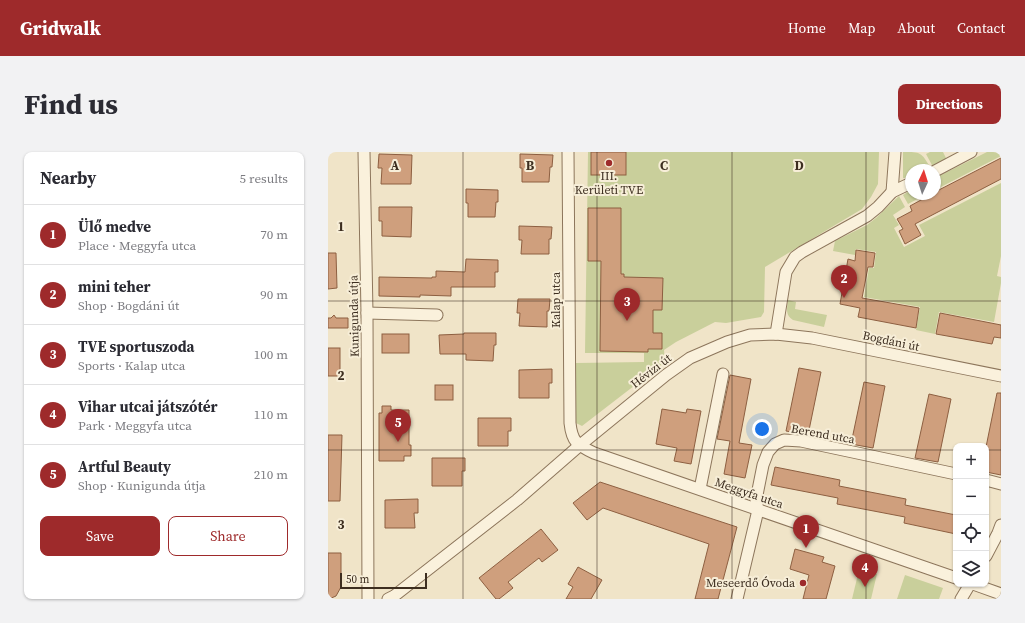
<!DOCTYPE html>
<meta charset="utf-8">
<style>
:root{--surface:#fff;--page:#f2f2f3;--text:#2b2b33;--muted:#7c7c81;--line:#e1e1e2;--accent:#9e2a2b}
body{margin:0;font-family:"Source Serif 4",serif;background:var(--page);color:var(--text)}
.controls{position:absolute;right:12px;bottom:12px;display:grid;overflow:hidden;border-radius:8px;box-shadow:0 1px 3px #0004}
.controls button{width:36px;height:36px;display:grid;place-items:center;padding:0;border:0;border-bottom:1px solid var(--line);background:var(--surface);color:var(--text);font:20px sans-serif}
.compass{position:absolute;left:577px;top:12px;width:36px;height:36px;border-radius:50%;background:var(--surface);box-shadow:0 1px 3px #0004;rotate:4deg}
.scale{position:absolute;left:12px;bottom:10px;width:87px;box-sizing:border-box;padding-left:4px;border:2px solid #3d2e20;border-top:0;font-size:11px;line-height:14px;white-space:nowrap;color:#3d2e20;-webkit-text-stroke:3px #f7eed8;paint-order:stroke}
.you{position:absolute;left:434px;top:277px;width:14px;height:14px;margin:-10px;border:3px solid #fff;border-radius:50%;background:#1a73e8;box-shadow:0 0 0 6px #1a73e833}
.badge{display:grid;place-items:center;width:26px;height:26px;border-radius:50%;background:var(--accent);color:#fff;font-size:13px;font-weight:700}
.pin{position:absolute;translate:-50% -33px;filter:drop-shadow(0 1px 2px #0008)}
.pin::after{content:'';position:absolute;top:21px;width:14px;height:12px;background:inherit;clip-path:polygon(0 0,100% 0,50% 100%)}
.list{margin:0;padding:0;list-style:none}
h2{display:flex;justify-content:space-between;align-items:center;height:52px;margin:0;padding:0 16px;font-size:17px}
h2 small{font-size:13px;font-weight:400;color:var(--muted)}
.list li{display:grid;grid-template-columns:26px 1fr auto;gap:12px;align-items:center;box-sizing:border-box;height:60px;padding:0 16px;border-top:1px solid var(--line)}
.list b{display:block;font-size:15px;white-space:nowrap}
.list p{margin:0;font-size:13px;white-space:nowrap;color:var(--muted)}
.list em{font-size:13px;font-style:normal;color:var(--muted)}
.actions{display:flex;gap:8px;padding:12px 16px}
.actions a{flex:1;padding:9px 0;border:1px solid var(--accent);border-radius:8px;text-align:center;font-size:14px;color:var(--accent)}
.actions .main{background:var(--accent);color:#fff}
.icon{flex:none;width:22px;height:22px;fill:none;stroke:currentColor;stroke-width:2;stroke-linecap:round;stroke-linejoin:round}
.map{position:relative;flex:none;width:673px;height:447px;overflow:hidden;border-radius:8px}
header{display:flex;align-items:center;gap:24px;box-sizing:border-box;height:56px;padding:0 20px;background:var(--accent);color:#fff}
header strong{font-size:19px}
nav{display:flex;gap:22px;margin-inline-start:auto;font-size:14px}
.intro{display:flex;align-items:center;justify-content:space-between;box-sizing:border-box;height:96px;padding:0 24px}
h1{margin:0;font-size:28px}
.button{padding:10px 18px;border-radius:8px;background:var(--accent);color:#fff;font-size:14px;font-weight:700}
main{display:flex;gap:24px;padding:0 24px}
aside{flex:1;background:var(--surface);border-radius:8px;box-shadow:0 1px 3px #0004}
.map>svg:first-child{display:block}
.green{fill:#c9cf9b}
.building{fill:#cf9f7d;stroke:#8d5f41}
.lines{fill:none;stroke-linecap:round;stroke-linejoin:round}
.minor-casing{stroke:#8d765c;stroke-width:13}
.minor{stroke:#faf1dc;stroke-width:11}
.grid{fill:none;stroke:#3d2e20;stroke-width:1;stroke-opacity:0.55}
.poi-dot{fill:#9e2a2b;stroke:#f7eed8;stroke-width:1.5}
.labels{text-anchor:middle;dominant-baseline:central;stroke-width:4;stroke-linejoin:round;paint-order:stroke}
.poi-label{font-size:12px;fill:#3d2e20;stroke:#f7eed8}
.street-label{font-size:12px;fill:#3d2e20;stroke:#f7eed8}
.grid-label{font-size:13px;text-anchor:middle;font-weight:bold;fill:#3d2e20;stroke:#f7eed8;stroke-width:4;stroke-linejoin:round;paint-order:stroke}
</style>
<header>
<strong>Gridwalk</strong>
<nav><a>Home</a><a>Map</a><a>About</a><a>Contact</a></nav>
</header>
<div class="intro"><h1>Find us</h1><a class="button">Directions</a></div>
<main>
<aside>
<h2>Nearby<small>5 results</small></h2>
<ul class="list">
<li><span class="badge">1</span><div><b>Ülő medve</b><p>Place · Meggyfa utca</p></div><em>70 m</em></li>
<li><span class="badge">2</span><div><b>mini teher</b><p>Shop · Bogdáni út</p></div><em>90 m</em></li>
<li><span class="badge">3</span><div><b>TVE sportuszoda</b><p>Sports · Kalap utca</p></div><em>100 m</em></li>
<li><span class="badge">4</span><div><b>Vihar utcai játszótér</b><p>Park · Meggyfa utca</p></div><em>110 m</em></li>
<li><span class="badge">5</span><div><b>Artful Beauty</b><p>Shop · Kunigunda útja</p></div><em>210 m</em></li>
</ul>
<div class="actions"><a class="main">Save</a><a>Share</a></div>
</aside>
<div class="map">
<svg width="673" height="447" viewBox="0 0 673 447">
<rect width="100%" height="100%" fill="#f0e4c8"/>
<g class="green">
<path d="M260,0H551L550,32L543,45L534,57L437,115L436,160L433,165L398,171L387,170L348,190L336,198L337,210L254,274L248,271V211L316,210V201H257Z"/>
<path d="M575,0C593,0 593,0 602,15L597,18H583V26H575Z"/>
<path d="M602,0H615L619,8L605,15L598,2Z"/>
<path d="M659,0H673V4L607,38V26Z"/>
<path d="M673,31V104L669,124L673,125V131L666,170L611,160L607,182L588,178L592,155L536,145L541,116H546L548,100L528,97L527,103L505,99L507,89L539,73L548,66L571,44L577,55L565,63L571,73L566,76L576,95L597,84L591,73Z"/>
<path d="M583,38V42H599L580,52L575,43Z"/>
<path d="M460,148L468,150L467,157L499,163L496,175L465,168C457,163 459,157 460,148Z"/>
<path d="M531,418L549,422L543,447H524Z"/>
<path d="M577,423L615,436L611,447H569Z"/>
</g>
<g class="building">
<rect x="263" y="0" width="35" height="23"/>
<path d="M51,2L84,3L83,32H53L54,16H50Z"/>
<path d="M192,2L225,3L224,15H222L221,30H194V16H192Z"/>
<path d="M673,6V27L587,72L593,83L577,92L571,79L575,77L569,67L584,59L582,54L604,42H607V40Z"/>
<path d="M138,37L170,38V50H168L167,65H140V51H138Z"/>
<path d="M51,55H84L83,85L54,84V69H51Z"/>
<path d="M260,56H293V122H296V125L335,126L334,158H325V181H334V197H320V200L272,199L273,109H260Z"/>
<path d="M191,74L224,75L223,87H221V102H193L194,88H191Z"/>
<path d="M528,98L547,101L545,115H540L534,146L591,156L588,176L530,165L532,156L512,152L520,107L527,109Z"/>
<path d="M0,101H8L9,136L0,137Z"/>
<path d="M138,107L170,108V120H167V135H123V144L92,143V145L51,144V125L104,126V125H108V119L137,120Z"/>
<path d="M190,147H222L221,159H219V175L191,174L192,161H189Z"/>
<path d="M612,161L673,173V186L666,185L664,192L608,182Z"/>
<path d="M6,163L8,166H20V176H0V166H3Z"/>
<path d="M136,181H168V193H166L165,209L138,208V202H112L111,183L136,182Z"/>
<rect x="54" y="182" width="27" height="19"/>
<rect x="0" y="196" width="12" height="28"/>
<path d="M471,216L493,220L480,283L458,279Z"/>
<path d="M224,217V231H221V246H191V218Z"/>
<path d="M402,223L423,227L411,291L424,293L417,326L396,322L402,289L389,287Z"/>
<path d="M536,230L557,234L545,296L523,292Z"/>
<rect x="107" y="233" width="18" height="15"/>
<path d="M669,241H673V323L658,320V295Z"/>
<path d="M601,242L623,247L610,310L587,306Z"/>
<path d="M54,254H63V258H81V293H83V304H76V309H51V261H54Z"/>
<path d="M334,257L358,261L359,257L373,259L363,312L346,309L349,296L328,292Z"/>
<path d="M150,266H183V279H180V294H150Z"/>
<path d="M0,283H14L12,349H0Z"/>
<path d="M104,306H137V319H134V334H104Z"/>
<path d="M447,315L512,328L511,334L578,347L577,353L628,363V382L576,371L577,365L509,352L510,346L443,333Z"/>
<path d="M272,330L409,375L390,447H367L381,392L275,356L259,368L245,351Z"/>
<path d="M90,347V361H86L87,376H57V348Z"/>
<path d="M213,377L230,398L214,410L211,406L180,430L185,436L171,447H168L151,426Z"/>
<path d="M467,397L496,405L494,410L507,414L498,447H475L481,423L462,417Z"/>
<path d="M0,401H13V435L8,444L1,447H0Z"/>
<path d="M250,415L274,428L263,447H238L245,435L240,432Z"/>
</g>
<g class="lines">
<g class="minor-casing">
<g id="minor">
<path d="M36,0L39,161L40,447"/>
<path d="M240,0L242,271C244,290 249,293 266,301L628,426"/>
<path d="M607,19L643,0"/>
<path d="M564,40L567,0"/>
<path d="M39,161L109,163"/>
<path d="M448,182L458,120L467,105L474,100L539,64L550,55L564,40L583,31"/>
<path d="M658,328L673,332"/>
<path d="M372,337L395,222"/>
<path d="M658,404L670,381L673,373"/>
<path d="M645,432L673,442"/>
<path d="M60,447L66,444L189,348L251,294L338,223L362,206L399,190L422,183L448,182L484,186L673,224"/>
<path d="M409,447L430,358L428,348L435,313L440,300L447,292L456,288L473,289L628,322"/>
<path d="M633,447L642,432"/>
</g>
</g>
<use href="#minor" class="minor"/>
</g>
<path class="grid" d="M135,0V447M269,0V447M404,0V447M538,0V447M0,149H673M0,298H628M658,298H673"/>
<g class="poi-dot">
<circle cx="281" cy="11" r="4"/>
<circle cx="475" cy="431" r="4"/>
</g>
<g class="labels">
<g class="poi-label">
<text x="281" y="24">III.<tspan x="281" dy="14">Kerületi TVE</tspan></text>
<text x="467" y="431" text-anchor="end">Meseerdő Óvoda</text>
</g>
<g class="street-label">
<text transform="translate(228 148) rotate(-90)">Kalap utca</text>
<text transform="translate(26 164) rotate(-91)">Kunigunda útja</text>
<text transform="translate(563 189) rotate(12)">Bogdáni út</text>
<text transform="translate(323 219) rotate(-38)">Hévízi út</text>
<text transform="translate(495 282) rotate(10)">Berend utca</text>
<text transform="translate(421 341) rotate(19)">Meggyfa utca</text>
</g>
</g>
<g class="grid-label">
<text x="67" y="18">A</text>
<text x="202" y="18">B</text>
<text x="336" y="18">C</text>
<text x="471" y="18">D</text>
<text x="13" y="79">1</text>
<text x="13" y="228">2</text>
<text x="13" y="377">3</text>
</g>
</svg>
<div class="controls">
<button>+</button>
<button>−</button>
<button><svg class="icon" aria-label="locate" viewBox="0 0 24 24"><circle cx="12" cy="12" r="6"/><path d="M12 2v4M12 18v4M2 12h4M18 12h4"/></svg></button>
<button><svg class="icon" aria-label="layers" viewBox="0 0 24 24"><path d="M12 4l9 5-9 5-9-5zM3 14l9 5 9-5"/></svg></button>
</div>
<svg class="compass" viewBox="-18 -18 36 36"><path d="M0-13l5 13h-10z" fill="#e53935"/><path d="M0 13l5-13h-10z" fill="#7c7c81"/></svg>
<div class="scale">50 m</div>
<div class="you"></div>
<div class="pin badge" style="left:478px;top:396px">1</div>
<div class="pin badge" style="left:516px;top:146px">2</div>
<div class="pin badge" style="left:299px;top:169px">3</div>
<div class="pin badge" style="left:537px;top:435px">4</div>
<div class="pin badge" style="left:70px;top:290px">5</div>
</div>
</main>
